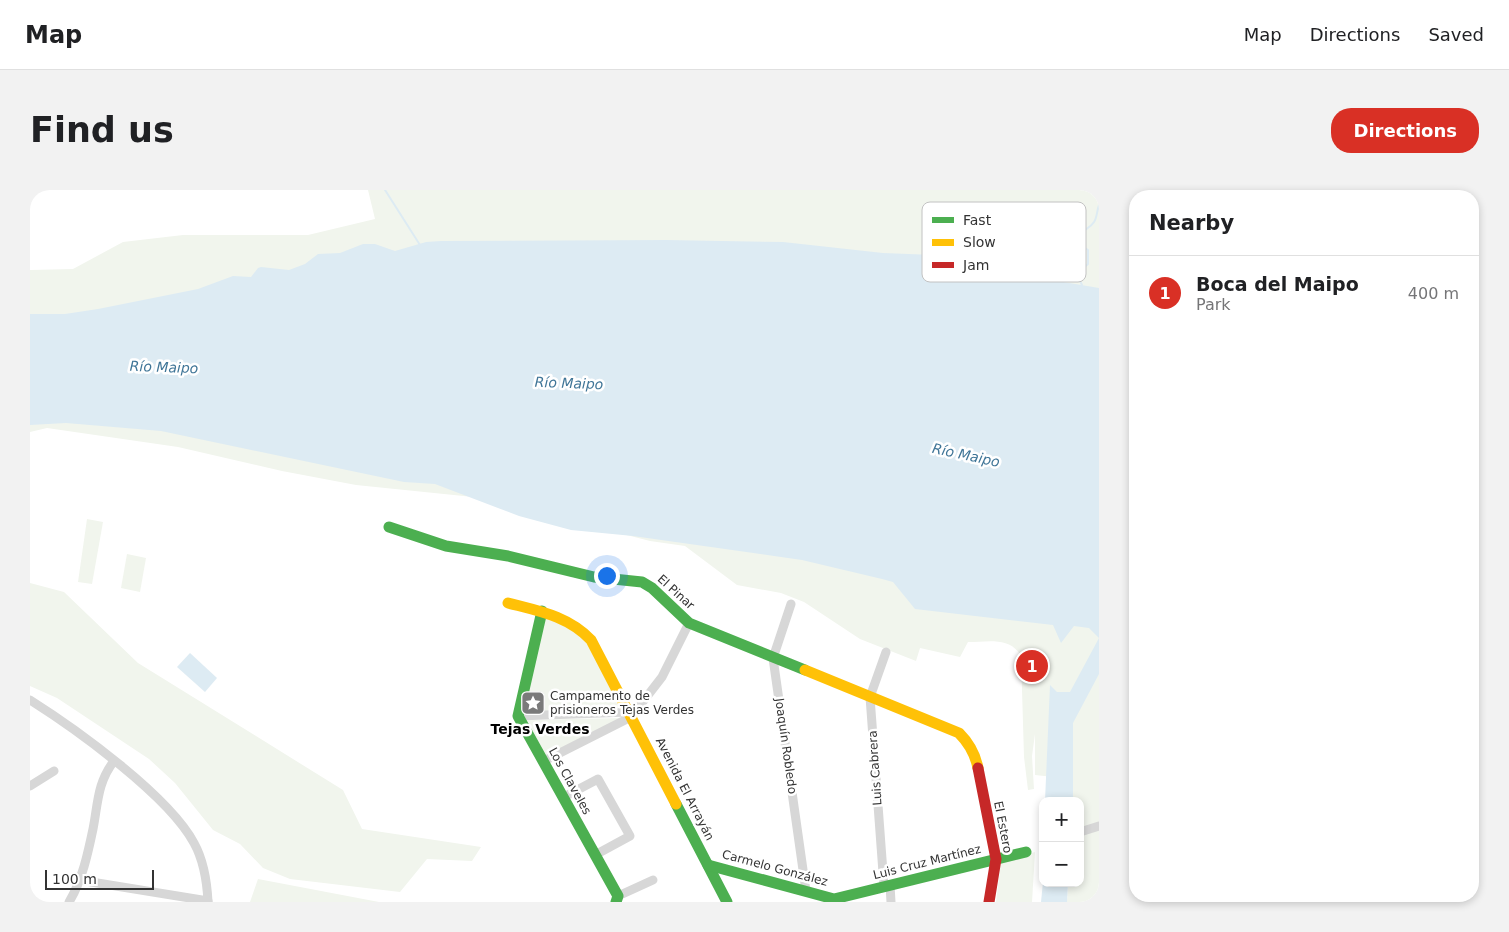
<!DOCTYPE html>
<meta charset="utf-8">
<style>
:root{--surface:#fff;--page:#f2f2f2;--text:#202124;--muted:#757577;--line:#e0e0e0;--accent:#d93025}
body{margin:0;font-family:"DejaVu Sans",sans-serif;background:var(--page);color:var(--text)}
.controls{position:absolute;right:15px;bottom:15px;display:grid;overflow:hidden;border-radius:10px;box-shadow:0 2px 8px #0003}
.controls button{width:45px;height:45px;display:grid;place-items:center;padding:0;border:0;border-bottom:1px solid var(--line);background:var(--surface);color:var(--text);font:25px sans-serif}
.scale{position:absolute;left:15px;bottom:12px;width:109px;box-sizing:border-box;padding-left:5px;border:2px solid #333;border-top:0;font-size:14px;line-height:18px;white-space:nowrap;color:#333;-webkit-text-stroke:4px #fff;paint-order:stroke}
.you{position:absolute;left:576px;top:385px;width:18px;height:18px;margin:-12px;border:4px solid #fff;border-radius:50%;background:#1a73e8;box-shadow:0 0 0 8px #1a73e833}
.badge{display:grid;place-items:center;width:32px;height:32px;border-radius:50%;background:var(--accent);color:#fff;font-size:16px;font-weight:700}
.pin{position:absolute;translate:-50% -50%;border:2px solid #fff;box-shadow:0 1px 5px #0006}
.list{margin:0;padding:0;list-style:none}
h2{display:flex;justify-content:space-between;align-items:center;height:65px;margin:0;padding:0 20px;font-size:21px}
h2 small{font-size:16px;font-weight:400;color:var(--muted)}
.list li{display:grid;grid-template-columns:32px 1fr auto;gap:15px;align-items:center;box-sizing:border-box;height:75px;padding:0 20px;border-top:1px solid var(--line)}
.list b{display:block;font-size:19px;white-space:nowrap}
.list p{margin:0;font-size:16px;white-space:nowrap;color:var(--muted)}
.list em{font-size:16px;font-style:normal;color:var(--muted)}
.map{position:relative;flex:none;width:1069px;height:712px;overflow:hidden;border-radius:20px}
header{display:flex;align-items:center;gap:30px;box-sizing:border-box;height:70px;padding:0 25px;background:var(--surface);border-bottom:1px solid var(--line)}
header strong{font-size:24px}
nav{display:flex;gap:28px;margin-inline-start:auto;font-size:18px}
.intro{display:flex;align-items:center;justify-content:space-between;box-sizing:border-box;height:120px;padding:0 30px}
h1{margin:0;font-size:35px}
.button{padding:12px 22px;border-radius:20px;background:var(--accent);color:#fff;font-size:18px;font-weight:700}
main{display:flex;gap:30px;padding:0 30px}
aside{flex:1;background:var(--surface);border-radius:20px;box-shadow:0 2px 8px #0003}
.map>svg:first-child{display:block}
.green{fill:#f1f5ed}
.water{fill:#ddebf3}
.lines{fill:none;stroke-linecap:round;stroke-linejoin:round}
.stream{stroke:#ddebf3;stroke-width:2}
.street{stroke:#d7d7d7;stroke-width:9}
.fast{stroke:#4caf50;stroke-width:11}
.slow{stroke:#ffc107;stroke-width:11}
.jam{stroke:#c62828;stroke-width:11}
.labels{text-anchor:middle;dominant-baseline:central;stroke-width:5;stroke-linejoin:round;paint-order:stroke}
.street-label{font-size:12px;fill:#333;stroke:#fff}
.poi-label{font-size:12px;fill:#333;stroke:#fff;text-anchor:start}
.water-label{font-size:14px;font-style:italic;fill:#3f7597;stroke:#fff}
.neighbourhood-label{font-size:14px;font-weight:bold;fill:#000;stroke:#fff}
.key{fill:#fff;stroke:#c2c2c2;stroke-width:1}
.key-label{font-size:14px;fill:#333}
</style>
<header>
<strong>Map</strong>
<nav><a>Map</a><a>Directions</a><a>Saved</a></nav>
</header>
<div class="intro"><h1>Find us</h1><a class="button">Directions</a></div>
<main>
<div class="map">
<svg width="1069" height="712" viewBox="0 0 1069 712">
<rect width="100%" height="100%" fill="#fff"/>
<g class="green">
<path d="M338,0H1069V712H1037L1038,693H1050V611H1043V589L1005,585V544L1002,566L1004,599L998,600L994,567L991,466C980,446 957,452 938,452L930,467L890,458L886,471L830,449L774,412L751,403L707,395L655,356L620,351L453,308L326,295L252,281L148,257L17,238L0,242V80L43,79L93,52L153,45H278L345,29Z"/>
<path d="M57,329L73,332L62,394L48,392Z"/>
<path d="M97,364L116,368L110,402L91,398Z"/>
<path d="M0,393L34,402L108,473L313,600L332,639L451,657L442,671L397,669L370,702L260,689L233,678L210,654L183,640L145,593L119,569L27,508L0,496Z"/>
<path d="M515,428L540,436L559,454L590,519L493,522Z"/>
<path d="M593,528L515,567L497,530Z"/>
<path d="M1005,662L1002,712H966L971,672Z"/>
<path d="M228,689L349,712H220Z"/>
</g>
<g class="water">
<path d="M636,50L753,52L853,63L904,65L992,85L1069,98V484L1043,533V611H1015L1020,495L1027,502H1040L1069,448L1059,438L1044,436L1031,453L1023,435L885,419L863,392L852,389L772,370L603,346L541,340L489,326L405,294L374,292L131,241L36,233L0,235V124H35L68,119L168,99L203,86L221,87L228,78L231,77L259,80L275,74L288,64L310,63L333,54H345L365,61L396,52L411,51Z"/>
<path d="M160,463L187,488L175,502L147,477Z"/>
<path d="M1013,692L1038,693L1037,712H1011Z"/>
</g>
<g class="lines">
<g class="stream">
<path d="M355,0L390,55"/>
<path d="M1052,95L1048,87L1051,80L1058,74V60L1052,56C1047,37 1057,43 1064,32C1067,28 1067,20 1069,15"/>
</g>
<g class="street">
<path d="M761,414L743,468L776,701"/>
<path d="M0,510C46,539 139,606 164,653C174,671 177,691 178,712"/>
<path d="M488,526L599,522"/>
<path d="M514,571L601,527L632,487L659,433"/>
<path d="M0,596L24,581"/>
<path d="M534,607L568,589L600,646L565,665"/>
<path d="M1050,642L1069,636"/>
<path d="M49,690L178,711"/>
<path d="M860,695L861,712"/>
<path d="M854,696L840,507L856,462"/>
<path d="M588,706L623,690"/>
<path d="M39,712C52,691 58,663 63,639C68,614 67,593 84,571"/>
</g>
<g class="fast">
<path d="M359,337L416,356L478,366L564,387L612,392L622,398L659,433L775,480"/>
<path d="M512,421L488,526L588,706L586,712"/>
<path d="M646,614L697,712"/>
<path d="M678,675L804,709L996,662"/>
</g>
<g class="slow">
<path d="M478,413C509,421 538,426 561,450L646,614"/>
<path d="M775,480L929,543C939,553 945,563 948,578"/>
</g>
<path class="jam" d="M948,578L966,669L959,712"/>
</g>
<defs>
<g id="sight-square" transform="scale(1.25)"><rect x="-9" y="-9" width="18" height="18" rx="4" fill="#7a7a7a" stroke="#fff"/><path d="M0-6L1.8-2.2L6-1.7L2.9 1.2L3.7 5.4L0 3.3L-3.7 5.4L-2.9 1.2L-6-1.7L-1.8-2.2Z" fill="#fff"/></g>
</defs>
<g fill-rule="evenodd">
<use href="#sight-square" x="503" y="513"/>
</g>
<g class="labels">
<g class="street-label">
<text transform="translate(646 402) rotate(42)">El Pinar</text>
<text transform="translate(756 556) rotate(82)">Joaquín Robledo</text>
<text transform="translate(845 578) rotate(-94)">Luis Cabrera</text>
<text transform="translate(540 591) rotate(61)">Los Claveles</text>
<text transform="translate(655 599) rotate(63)">Avenida El Arrayán</text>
<text transform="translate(973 637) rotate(79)">El Estero</text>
<text transform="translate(897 672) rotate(-14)">Luis Cruz Martínez</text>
<text transform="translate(745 678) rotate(15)">Carmelo González</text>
</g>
<g class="poi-label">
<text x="520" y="506">Campamento de<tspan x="520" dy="14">prisioneros Tejas Verdes</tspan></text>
</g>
<g class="water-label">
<text transform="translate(134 177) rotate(2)">Río Maipo</text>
<text transform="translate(539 193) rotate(2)">Río Maipo</text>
<text transform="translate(936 265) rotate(12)">Río Maipo</text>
</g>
<g class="neighbourhood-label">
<text x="510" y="539">Tejas Verdes</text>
</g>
</g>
<rect x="892" y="12" width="164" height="80" rx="8" class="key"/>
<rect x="902" y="27" width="22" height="6" fill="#4caf50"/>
<rect x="902" y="49" width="22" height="7" fill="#ffc107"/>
<rect x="902" y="72" width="22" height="6" fill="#c62828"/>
<g class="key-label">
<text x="933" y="35">Fast</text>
<text x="933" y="57">Slow</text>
<text x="933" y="80">Jam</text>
</g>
</svg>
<div class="controls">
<button>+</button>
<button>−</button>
</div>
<div class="scale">100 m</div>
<div class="you"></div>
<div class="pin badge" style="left:1002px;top:476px">1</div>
</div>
<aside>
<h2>Nearby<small></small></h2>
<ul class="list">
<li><span class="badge">1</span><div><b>Boca del Maipo</b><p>Park</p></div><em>400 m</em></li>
</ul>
</aside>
</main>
